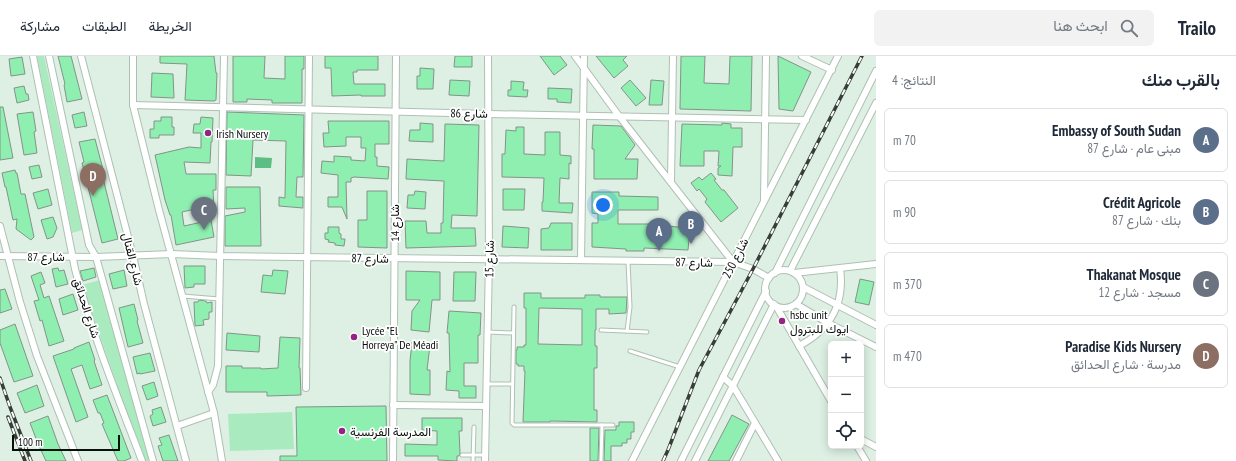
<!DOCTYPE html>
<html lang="ar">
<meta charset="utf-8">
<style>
:root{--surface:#fff;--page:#f2f2f3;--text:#1f2937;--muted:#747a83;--line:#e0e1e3;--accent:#d93025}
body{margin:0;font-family:"PT Sans Narrow",Vazirmatn,sans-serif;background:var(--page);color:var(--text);direction:rtl}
.controls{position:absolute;right:12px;bottom:12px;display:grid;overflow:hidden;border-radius:6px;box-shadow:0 2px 10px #0003}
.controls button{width:36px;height:36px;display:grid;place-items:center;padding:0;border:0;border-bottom:1px solid var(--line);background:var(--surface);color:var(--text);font:20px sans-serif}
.scale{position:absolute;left:12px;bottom:10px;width:108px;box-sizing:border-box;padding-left:4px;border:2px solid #090f0b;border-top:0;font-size:11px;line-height:14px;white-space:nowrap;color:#090f0b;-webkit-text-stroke:3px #fff;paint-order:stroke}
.you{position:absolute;left:603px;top:149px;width:14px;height:14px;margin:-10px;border:3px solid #fff;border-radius:50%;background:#1a73e8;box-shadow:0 0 0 6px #1a73e833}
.badge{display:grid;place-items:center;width:26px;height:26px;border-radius:50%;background:var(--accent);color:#fff;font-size:13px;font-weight:700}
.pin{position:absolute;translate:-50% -33px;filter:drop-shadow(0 1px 2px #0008)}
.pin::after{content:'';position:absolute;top:21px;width:14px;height:12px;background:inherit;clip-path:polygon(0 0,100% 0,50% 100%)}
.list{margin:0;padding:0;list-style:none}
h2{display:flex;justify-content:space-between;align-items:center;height:52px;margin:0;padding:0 16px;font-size:17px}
h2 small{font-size:13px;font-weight:400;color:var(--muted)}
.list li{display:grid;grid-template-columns:26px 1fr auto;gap:12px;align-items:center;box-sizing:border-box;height:64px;margin:0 8px 8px;padding:0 8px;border:1px solid var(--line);border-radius:6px}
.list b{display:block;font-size:15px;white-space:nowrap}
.list p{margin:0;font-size:13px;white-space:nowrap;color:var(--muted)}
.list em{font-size:13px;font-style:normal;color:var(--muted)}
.icon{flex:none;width:22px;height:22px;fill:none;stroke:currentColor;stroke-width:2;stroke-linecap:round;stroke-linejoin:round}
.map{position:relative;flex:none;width:876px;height:405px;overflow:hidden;direction:ltr}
header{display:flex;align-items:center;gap:24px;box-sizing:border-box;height:56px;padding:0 20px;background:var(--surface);border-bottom:1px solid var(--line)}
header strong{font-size:19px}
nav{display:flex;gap:22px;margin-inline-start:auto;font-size:14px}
.search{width:280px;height:36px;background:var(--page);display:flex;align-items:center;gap:10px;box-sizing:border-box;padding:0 14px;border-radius:6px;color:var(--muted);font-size:15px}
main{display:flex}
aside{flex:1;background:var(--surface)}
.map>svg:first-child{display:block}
.green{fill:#aaeabf}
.water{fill:#5cbe82}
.building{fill:#8eefb1;stroke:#839488;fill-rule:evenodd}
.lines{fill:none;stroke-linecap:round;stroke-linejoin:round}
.lane-casing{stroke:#aec0b3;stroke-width:5}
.street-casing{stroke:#aec0b3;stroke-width:8}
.lane{stroke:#fff;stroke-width:3}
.street{stroke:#fff;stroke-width:6}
.rail-casing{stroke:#363e38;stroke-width:3.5}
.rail{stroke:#fff;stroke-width:2;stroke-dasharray:6;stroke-linecap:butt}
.poi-dot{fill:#942383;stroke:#fff;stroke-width:1.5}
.labels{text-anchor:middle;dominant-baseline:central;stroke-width:3.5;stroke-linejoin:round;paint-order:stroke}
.street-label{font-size:12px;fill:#090f0b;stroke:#fff}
.poi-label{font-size:12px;fill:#090f0b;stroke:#fff;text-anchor:start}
</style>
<header>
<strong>Trailo</strong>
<div class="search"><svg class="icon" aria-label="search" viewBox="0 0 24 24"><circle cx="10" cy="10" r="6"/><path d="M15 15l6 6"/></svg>ابحث هنا</div>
<nav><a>الخريطة</a><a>الطبقات</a><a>مشاركة</a></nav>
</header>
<main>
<aside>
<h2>بالقرب منك<small>النتائج: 4</small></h2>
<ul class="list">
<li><span class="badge" style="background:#5c6f8a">A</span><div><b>Embassy of South Sudan</b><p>مبنى عام · شارع 87</p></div><em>70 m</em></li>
<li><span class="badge" style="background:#5c6f8a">B</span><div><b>Crédit Agricole</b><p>بنك · شارع 87</p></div><em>90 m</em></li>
<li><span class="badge" style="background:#6b7280">C</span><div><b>Thakanat Mosque</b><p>مسجد · شارع 12</p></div><em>370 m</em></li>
<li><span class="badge" style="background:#8d6e63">D</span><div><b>Paradise Kids Nursery</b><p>مدرسة · شارع الحدائق</p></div><em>470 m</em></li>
</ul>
</aside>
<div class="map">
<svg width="876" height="405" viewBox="0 0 876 405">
<rect width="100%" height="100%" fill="#ddf0e3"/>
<g class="green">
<path d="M37,0H44L82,174L72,177Z"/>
<path d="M100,224L149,405H144L142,400L82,229Z"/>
<path d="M292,356L294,393L230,395L228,358Z"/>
</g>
<path class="water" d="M255,101L272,102L271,112H255Z"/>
<g class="building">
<path d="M58,0H71L82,43L67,46L64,29L65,28Z"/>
<path d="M160,0H214L216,17H217L216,44L214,45L185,44L187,8L160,7Z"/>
<path d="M233,0H265L264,22L285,23V0H304V13H302V47H272V44L247,43V46H233Z"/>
<path d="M325,0H378V14H357V16H353L354,28H385V40H361V39L332,40L331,12H325Z"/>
<path d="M455,0H472V11H454Z"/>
<path d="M540,0H560L567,9L554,19Z"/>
<path d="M596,0H627L623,4L628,10L614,22Z"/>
<path d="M681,0H705L704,27L729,28L730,0H752L751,55L680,53Z"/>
<path d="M778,0L811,16L793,55L779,53Z"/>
<path d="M22,1L25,18L11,20L9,3Z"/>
<path d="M420,12L434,13L433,33H417V20H420Z"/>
<path d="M152,17L173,18L174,42L151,41Z"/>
<path d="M450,24L470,25L469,40L449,39Z"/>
<path d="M630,24L646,42L636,50L621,32Z"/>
<path d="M651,24L664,25L662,49H649Z"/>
<path d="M511,25L524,26L523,34H528L527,41L508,40V34H511Z"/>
<path d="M24,30L26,38H28L29,44L17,47L14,32Z"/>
<path d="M548,32L572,33L571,47L557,46V43H548Z"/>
<path d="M0,51H3L13,102L0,104Z"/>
<path d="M33,56L36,75L34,76L37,97L24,99L17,58Z"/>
<path d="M84,56L87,70L75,72L72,59Z"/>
<path d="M227,56L304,59L303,121H297L296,141H303V152L279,150V141L285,142L286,85L253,84L251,120L226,119Z"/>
<path d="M161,61H172V71H174V79H159V82H150V73H154V65H161Z"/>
<path d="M201,61L213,62L212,86H211L210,107L184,106L186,118H216V134H213L214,153L195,154V153L182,156L184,170L211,164L214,181L176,189L171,159H170L165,144L155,99L189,91L201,92V77H193L194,68H200Z"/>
<path d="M328,65H389V88H375V101H377V110L389,111L388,123L354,121L351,122V126H346L347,163L342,151H328V141H338V119L321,117L322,105L334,106V100L351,101V104L365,105L366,92H361V81H346V90L324,91L323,77H329Z"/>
<path d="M420,67L433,68V86L409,85L410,74H420Z"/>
<path d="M722,67L731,68V72H742V91H733L732,120L718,119V112L721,110H718L719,95H704V110H680L682,68L722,69Z"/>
<path d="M445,68L479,69L477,160L452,159L451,172H475L476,190L406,192L405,165H426L427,177H441V167H443L444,125L406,123L407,103L444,105Z"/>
<path d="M593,69L621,70L635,89L625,103H638L637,123H594V93H592Z"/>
<path d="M516,71H524V98L545,99V76H560V99L571,100V108L569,107V123L560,122L559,147H573L572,157L542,155V146H543L544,122L502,121V98H505L506,74L516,75Z"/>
<path d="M95,83L105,121L103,122L118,183L102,187L82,107L84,106L79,86Z"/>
<path d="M39,109L42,121L32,123L29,111Z"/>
<path d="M15,114L16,117H17L21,138H25L34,181L31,184L16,173L17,163L13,164L6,131H5L2,117Z"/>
<path d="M711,117L716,123L714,124L722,134H724L738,152L721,166L705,146L707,143L699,133L697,135L691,127L699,121L702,124Z"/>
<path d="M226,131H260L261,190H225V160L245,156V152L226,153Z"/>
<path d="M48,133L52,149L38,153L33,137Z"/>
<path d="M503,133H525L524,154H503Z"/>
<path d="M367,135H387V192L358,191V164H367Z"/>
<path d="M415,135L426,136L425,153L407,152L408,139H414Z"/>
<path d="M592,136H619V140L658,141V154H618V168H651V167H666V170L690,172L688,194L644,192V195H626V193L592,191V167H598V158L592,157Z"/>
<path d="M53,161L57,172L53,181L47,183L41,164Z"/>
<path d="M551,167H572V194H541V173L549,172Z"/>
<path d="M503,170L529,172L528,192L502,191Z"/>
<path d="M328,171H339V177L341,178V183H345L344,190L335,189V187L328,186L329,184L325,183V177H328Z"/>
<path d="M184,210H205V228H194V231L185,232Z"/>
<path d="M58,212L59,215L64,214L68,228L56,231L52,213Z"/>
<path d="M94,212L96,221L83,225L80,215Z"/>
<path d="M124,214L127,230L113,233L109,218Z"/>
<path d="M273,214L288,215L285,238L261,236L263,219L272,220Z"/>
<path d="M406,215L440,216V244H432L429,276L411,274L412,255L420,244H406Z"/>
<path d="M41,216L45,227L40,229L44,242L49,240L64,285L49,290L42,264L40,265L34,245L39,244L31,220Z"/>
<path d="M454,216H476L475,245H453Z"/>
<path d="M860,223L874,226L869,249L855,246Z"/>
<path d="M5,233L12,253L0,257V234Z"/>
<path d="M524,237H541V242H585V239H600V241H627L626,257L609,258V253H596V274H595V290H597V312H594V354H597V366L550,365V366H523L525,315H524V310H518V308H516V294H517V291H524V289H526V252H524ZM539,252L582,253V289L538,288Z"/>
<path d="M73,238L78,254L63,259L59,243Z"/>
<path d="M199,244L206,245L207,247L212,246V256H209V263L203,264L204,269L195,270L194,246H198Z"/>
<path d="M134,248L138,264L137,265L143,287L128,291L119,252Z"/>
<path d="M449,255L481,257L480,279H478V307H464V330H476V342H459V335L446,334L447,315L450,316L449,277H447Z"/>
<path d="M15,268L33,320L14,326L0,287V274Z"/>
<path d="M227,277L260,280L259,296L226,294Z"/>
<path d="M280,281L300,282L299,312H300L301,339L267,340V336H226V310H242V312H261V313L278,312Z"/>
<path d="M89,286L95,304L94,305L102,329L90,333L82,309L71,313L88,361L76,366L53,300L74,293V292Z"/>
<path d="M412,286L430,289L427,314H430V339L410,338V305Z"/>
<path d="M150,297L155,315L140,318V317L137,318L133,301Z"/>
<path d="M154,326L158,340L147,344L142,330Z"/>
<path d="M37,329L44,350L25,357L17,337Z"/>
<path d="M107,339L131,402L124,405H118L102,368L104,367L100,357H98L93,344Z"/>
<path d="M386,350L387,405H280V400H297L296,351Z"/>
<path d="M161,351L166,366L153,370L150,360L153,358L152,354Z"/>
<path d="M732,359L749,368L729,405H708Z"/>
<path d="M48,360L58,388L66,405H46L39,390L30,367Z"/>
<path d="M422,362H462V375H459L460,397L459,400H457V405L438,404V400H405V388L437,389V375L422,374Z"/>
<path d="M619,366H634V376H631V383H627V387H622V390H611V405H604L605,374H616V370H619Z"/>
<path d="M590,372H599L598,405H590Z"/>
<path d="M169,379L178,405H163L158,390L162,389L159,382Z"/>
</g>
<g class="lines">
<g class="lane-casing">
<g id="lane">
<path d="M183,240L219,243"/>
<path d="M514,251L512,367L514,369H613"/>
<path d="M601,274L647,276"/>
<path d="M627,275L630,251L628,205"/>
<path d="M488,276L513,277"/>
<path d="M630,295L680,311"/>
<path d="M487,328H512"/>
<path d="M462,399H485"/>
<path d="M473,405L474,371"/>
<path d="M601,405L602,369"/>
</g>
</g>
<g class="street-casing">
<g id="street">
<path d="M33,0L75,213C92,278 118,342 142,405"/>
<path d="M49,0L89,189L96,201L153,405"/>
<path d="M81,0L133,200L144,248L186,405"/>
<path d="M133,0V49L159,154L214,357L222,405"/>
<path d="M575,0L619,60L733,206"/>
<path d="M802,0L832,14"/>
<path d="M133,49L489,58L806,64"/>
<path d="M671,125L673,0"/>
<path d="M764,144L766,0"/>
<path d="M0,170L20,246L37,300L78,405"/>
<path d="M0,200L96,201L172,198L220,200L733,206L753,213L769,222"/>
<path d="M581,204L584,0"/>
<circle cx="784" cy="233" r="19"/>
<path d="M790,215L876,47"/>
<path d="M775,217L876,15"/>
<path d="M794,217L876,208"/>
<path d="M803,231L876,269"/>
<path d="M796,248L828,267L876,291"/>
<path d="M776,250L831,345"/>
<path d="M799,290C831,273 845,248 840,212"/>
<path d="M723,321L733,330L778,405"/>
<path d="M306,332L309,0"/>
<path d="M208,336L213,329L218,310L224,0"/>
<path d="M393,349L486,350"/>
<path d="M177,370L214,357"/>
<path d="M861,383L876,391"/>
<path d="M857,390L866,405"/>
<path d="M393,405L396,0"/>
<path d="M485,405L489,203L488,0"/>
<path d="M632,405L838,0"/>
<path d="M681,405L766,235"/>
<path d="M695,405L774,248"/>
<path d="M736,405L755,367"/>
</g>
</g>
<use href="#lane" class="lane"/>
<use href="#street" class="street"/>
<g class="rail-casing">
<g id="rail">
<path d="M0,322L10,351L31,405"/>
<path d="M8,361L25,405"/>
<path d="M663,405L668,394L699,314L753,213L862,0"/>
</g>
</g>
<use href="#rail" class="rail"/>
</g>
<g class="poi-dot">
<circle cx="208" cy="77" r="4"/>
<circle cx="782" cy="265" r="4"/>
<circle cx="354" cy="281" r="4"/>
<circle cx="342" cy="375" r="4"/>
</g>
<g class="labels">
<g class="street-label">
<text transform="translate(469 57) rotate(1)">شارع 86</text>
<text transform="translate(394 167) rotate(-90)">شارع 14</text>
<text x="46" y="200">شارع 87</text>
<text transform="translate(370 202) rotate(1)">شارع 87</text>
<text transform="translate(735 202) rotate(-63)">شارع 250</text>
<text transform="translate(133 203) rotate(76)">شارع القنال</text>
<text transform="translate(489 203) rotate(-89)">شارع 15</text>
<text transform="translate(694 206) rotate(1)">شارع 87</text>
<text transform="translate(87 252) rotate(72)">شارع الحدائق</text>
</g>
<g class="poi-label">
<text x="216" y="77">Irish Nursery</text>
<text x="790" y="258">hsbc unit<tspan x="790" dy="14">ايوك للبترول</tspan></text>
<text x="362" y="274">Lycée "El<tspan x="362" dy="14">Horreya" De Méadi</tspan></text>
<text x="350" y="375">المدرسة الفرنسية</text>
</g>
</g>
</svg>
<div class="controls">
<button>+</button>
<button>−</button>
<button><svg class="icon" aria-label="locate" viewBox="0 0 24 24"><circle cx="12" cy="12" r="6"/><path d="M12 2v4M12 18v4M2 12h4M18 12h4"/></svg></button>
</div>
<div class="scale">100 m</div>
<div class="you"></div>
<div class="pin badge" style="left:659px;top:195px;background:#5c6f8a">A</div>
<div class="pin badge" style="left:691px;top:188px;background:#5c6f8a">B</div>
<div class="pin badge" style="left:204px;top:174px;background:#6b7280">C</div>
<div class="pin badge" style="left:93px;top:140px;background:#8d6e63">D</div>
</div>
</main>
